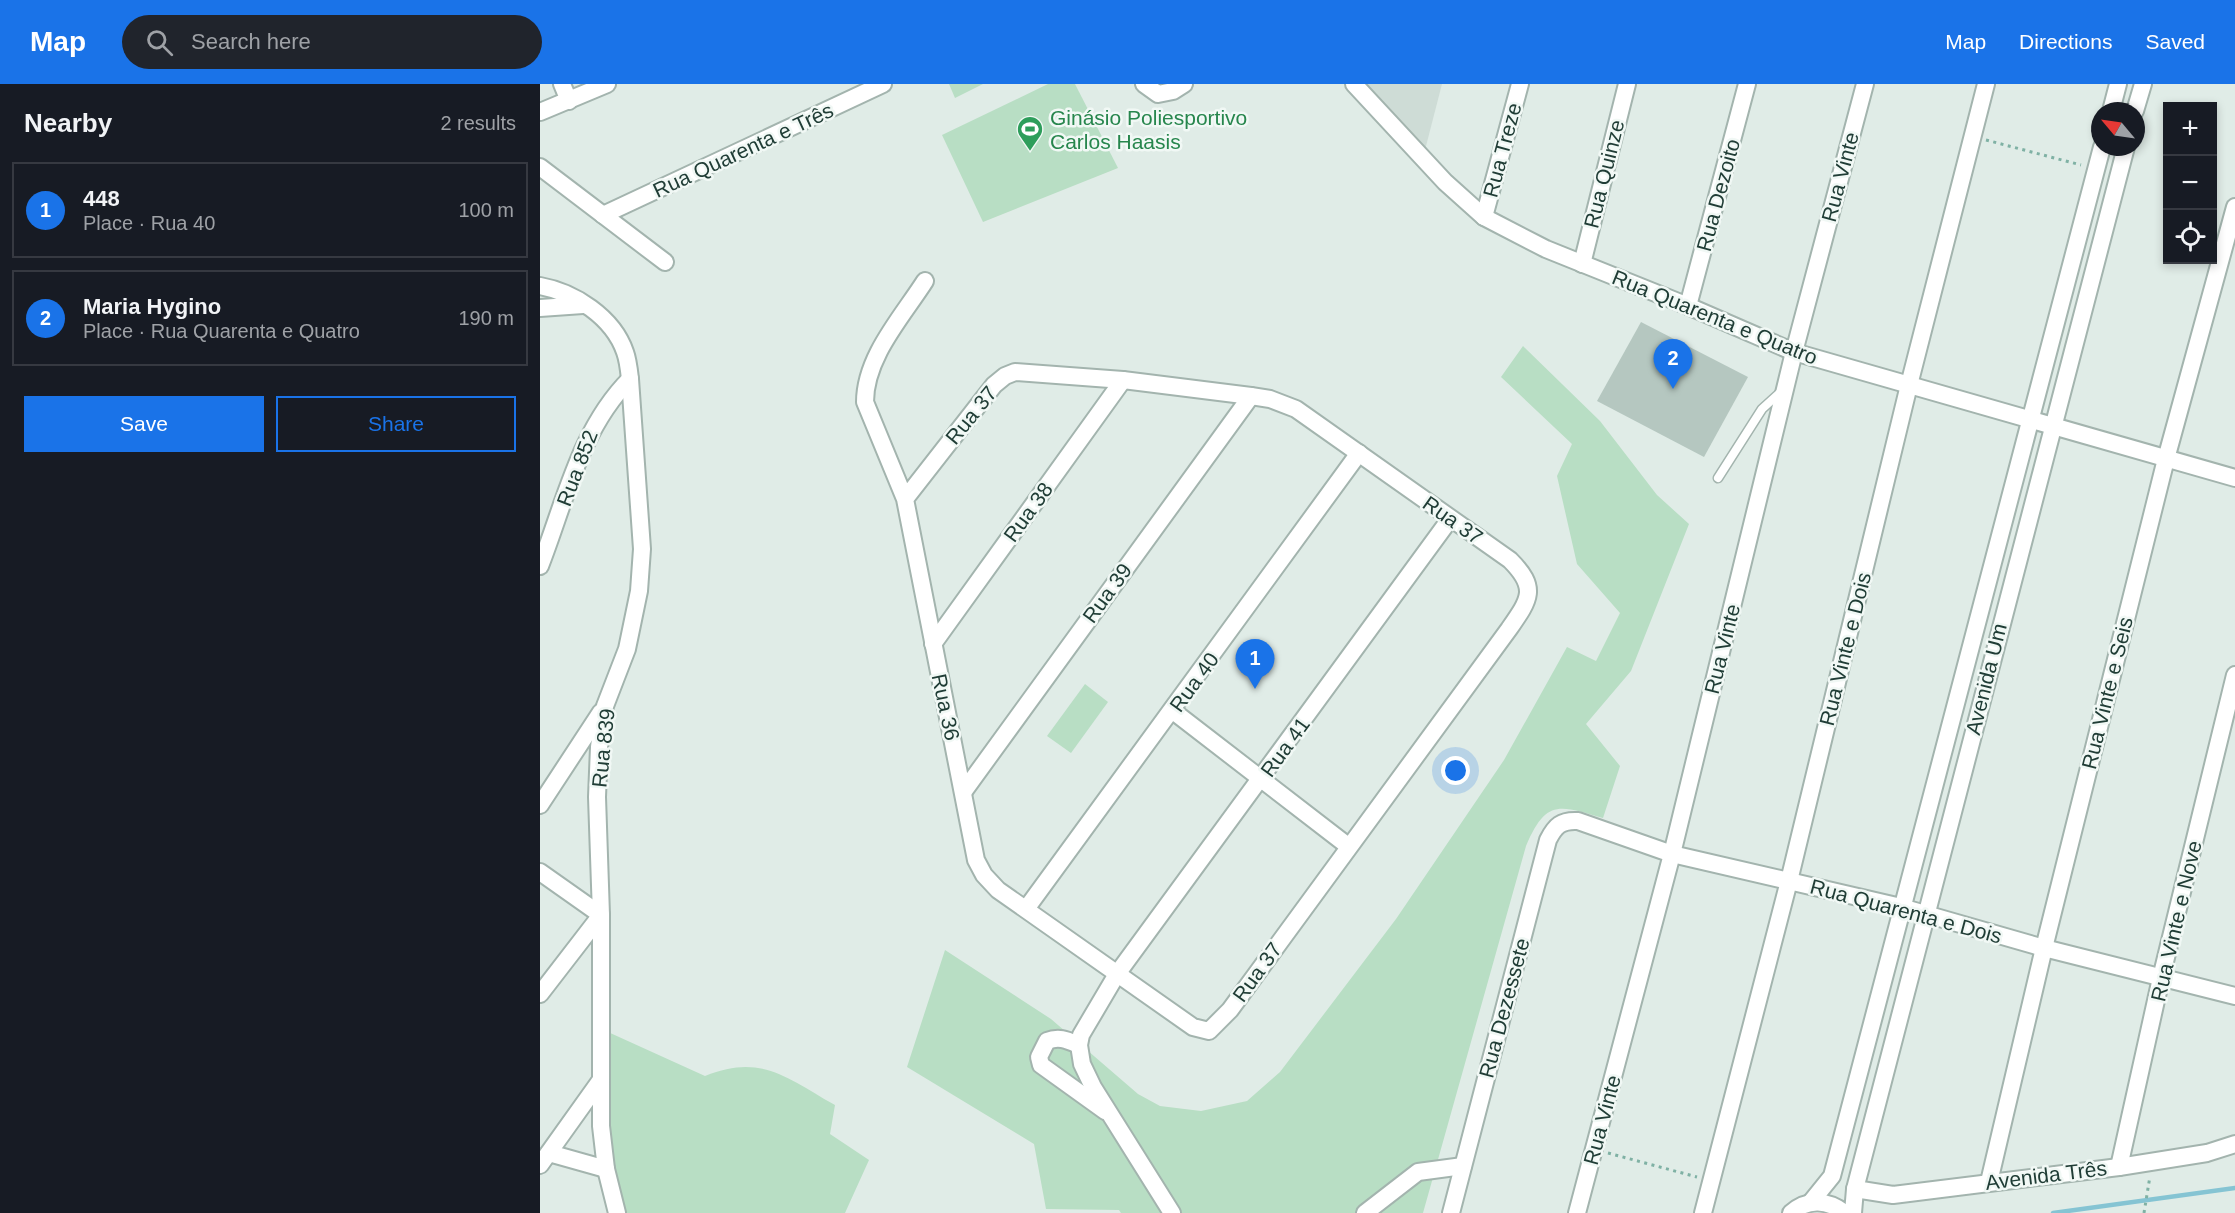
<!DOCTYPE html>
<meta charset="utf-8">
<style>
:root{--surface:#171b24;--page:#20242c;--text:#f1f3f6;--muted:#9ea1a6;--line:#363941;--accent:#1a73e8}
body{margin:0;font-family:Arial,sans-serif;background:var(--page);color:var(--text)}
.controls{position:absolute;right:18px;top:18px;display:grid;overflow:hidden;border-radius:0px;box-shadow:0 3px 9px #0003}
.controls button{width:54px;height:54px;display:grid;place-items:center;padding:0;border:0;border-bottom:2px solid var(--line);background:var(--surface);color:var(--text);font:30px sans-serif}
.compass{position:absolute;left:1551px;top:18px;width:54px;height:54px;border-radius:50%;background:var(--surface);box-shadow:0 3px 9px #0003;rotate:299deg}
.you{position:absolute;left:916px;top:687px;width:21px;height:21px;margin:-15px;border:4px solid #fff;border-radius:50%;background:#1a73e8;box-shadow:0 0 0 9px #1a73e833}
.badge{display:grid;place-items:center;width:39px;height:39px;border-radius:50%;background:var(--accent);color:#fff;font-size:20px;font-weight:700}
.pin{position:absolute;translate:-50% -50px;filter:drop-shadow(0 2px 3px #0008)}
.pin::after{content:'';position:absolute;top:32px;width:21px;height:18px;background:inherit;clip-path:polygon(0 0,100% 0,50% 100%)}
.list{margin:0;padding:0;list-style:none}
h2{display:flex;justify-content:space-between;align-items:center;height:78px;margin:0;padding:0 24px;font-size:26px}
h2 small{font-size:20px;font-weight:400;color:var(--muted)}
.list li{display:grid;grid-template-columns:39px 1fr auto;gap:18px;align-items:center;box-sizing:border-box;height:96px;margin:0 12px 12px;padding:0 12px;border:2px solid var(--line);border-radius:0px}
.list b{display:block;font-size:22px;white-space:nowrap}
.list p{margin:0;font-size:20px;white-space:nowrap;color:var(--muted)}
.list em{font-size:20px;font-style:normal;color:var(--muted)}
.actions{display:flex;gap:12px;padding:18px 24px}
.actions a{flex:1;padding:14px 0;border:2px solid var(--accent);border-radius:0px;text-align:center;font-size:21px;color:var(--accent)}
.actions .main{background:var(--accent);color:#fff}
.icon{flex:none;width:33px;height:33px;fill:none;stroke:currentColor;stroke-width:2;stroke-linecap:round;stroke-linejoin:round}
.map{position:relative;flex:none;width:1695px;height:1129px;overflow:hidden}
header{display:flex;align-items:center;gap:36px;box-sizing:border-box;height:84px;padding:0 30px;background:var(--accent);color:#fff}
header strong{font-size:28px}
nav{display:flex;gap:33px;margin-inline-start:auto;font-size:21px}
.search{width:420px;height:54px;background:var(--page);display:flex;align-items:center;gap:15px;box-sizing:border-box;padding:0 21px;border-radius:33px;color:var(--muted);font-size:22px}
main{display:flex}
aside{flex:1;background:var(--surface)}
.map>svg:first-child{display:block}
.built{fill:#cedcd6}
.green{fill:#b8dec4}
.lines{fill:none;stroke-linecap:round;stroke-linejoin:round}
.stream{stroke:#85c4d3;stroke-width:4.5}
.building{fill:#b5c7c0}
.service-casing{stroke:#a3b4ae;stroke-width:11}
.minor-casing{stroke:#a3b4ae;stroke-width:20}
.path{stroke:#7fb1a4;stroke-width:3;stroke-dasharray:3 4.5;stroke-linecap:butt}
.service{stroke:#fff;stroke-width:8}
.minor{stroke:#fff;stroke-width:16}
.labels{text-anchor:middle;dominant-baseline:central;stroke-width:5;stroke-linejoin:round;paint-order:stroke}
.leisure-label{font-size:21px;fill:#27864d;stroke:#f1f8f5;text-anchor:start}
.street-label{font-size:21px;fill:#203d36;stroke:#f1f8f5}
</style>
<header>
<strong>Map</strong>
<div class="search"><svg class="icon" aria-label="search" viewBox="0 0 24 24"><circle cx="10" cy="10" r="6"/><path d="M15 15l6 6"/></svg>Search here</div>
<nav><a>Map</a><a>Directions</a><a>Saved</a></nav>
</header>
<main>
<aside>
<h2>Nearby<small>2 results</small></h2>
<ul class="list">
<li><span class="badge">1</span><div><b>448</b><p>Place · Rua 40</p></div><em>100 m</em></li>
<li><span class="badge">2</span><div><b>Maria Hygino</b><p>Place · Rua Quarenta e Quatro</p></div><em>190 m</em></li>
</ul>
<div class="actions"><a class="main">Save</a><a>Share</a></div>
</aside>
<div class="map">
<svg width="1695" height="1129" viewBox="0 0 1695 1129">
<rect width="100%" height="100%" fill="#e0ece7"/>
<path class="built" d="M825,0H902L885,66Z"/>
<g class="green">
<path d="M409,0H443L415,14Z"/>
<path d="M508,0H535L578,84L443,138L402,51Z"/>
<path d="M983,262L1060,337L1117,411L1149,440L1091,587L1046,640L1080,682L1063,734C1019,721 1006,715 986,762L883,1129H581L579,1126L506,1125L494,1060L367,983L405,866L511,935L598,1010L620,1022L661,1027L707,1017L740,988L856,835L964,676L1027,563L1056,577L1080,529L1037,480L1017,392L1032,360L961,293Z"/>
<path d="M545,600L568,618L531,669L507,652Z"/>
<path d="M68,948L165,992C221,969 247,994 295,1021L290,1050L329,1076L305,1129H83L71,1081Z"/>
</g>
<g class="lines">
<path class="stream" d="M1513,1129L1695,1104"/>
</g>
<path class="building" d="M1101,238L1208,293L1164,373L1057,317Z"/>
<g class="lines">
<g class="service-casing">
<path id="service" d="M1178,394L1222,325L1243,306"/>
</g>
<g class="minor-casing">
<g id="minor">
<path d="M22,0L29,17"/>
<path d="M604,0L618,10L633,7L644,0"/>
<path d="M814,0L905,98L944,133L1006,165L1148,222L1254,268L1695,394"/>
<path d="M1571,27L1578,0"/>
<path d="M1595,27L1603,0"/>
<path d="M0,28L67,0"/>
<path d="M0,83L125,178"/>
<path d="M63,131L343,0"/>
<path d="M944,133L980,0"/>
<path d="M1042,180L1087,0"/>
<path d="M0,202C34,208 73,233 85,268C88,276 89,286 90,295L102,465L99,507L87,565L65,622L59,663L57,713L61,831V1042L66,1085L77,1129"/>
<path d="M1148,222L1207,0"/>
<path d="M0,224L43,221"/>
<path d="M365,415L454,301L465,292L475,288L583,296L711,312L730,315L756,325L970,476C998,504 990,515 969,545L690,926L669,947L653,943L458,806L444,791L436,776L365,415L325,318C325,273 362,233 385,197"/>
<path d="M0,482C25,418 40,345 90,295"/>
<path d="M393,560L583,296"/>
<path d="M633,627L808,762"/>
<path d="M424,707L711,312"/>
<path d="M0,721L61,628"/>
<path d="M0,788L61,831L0,910"/>
<path d="M486,825L819,369"/>
<path d="M539,961C527,956 519,952 507,957L499,973L501,981L565,1027"/>
<path d="M9,1069L66,1085"/>
<path d="M0,1081L60,997"/>
<path d="M1579,1083L1621,894L1695,591"/>
<path d="M1449,1098L1504,864L1626,375L1695,123"/>
<path d="M1315,1105L1353,1111L1579,1083L1667,1069L1695,1060"/>
<path d="M1271,1118L1292,1092L1562,63"/>
<path d="M632,1129L553,1003L542,980L539,961L541,951L577,890L910,435"/>
<path d="M825,1129L878,1088L923,1082"/>
<path d="M911,1129L1008,756C1015,742 1021,736 1038,737L1132,770L1361,823L1504,864L1695,912"/>
<path d="M1037,1129L1132,770L1254,268L1325,0"/>
<path d="M1163,1129L1249,797L1369,301L1446,0"/>
<path d="M1251,1129C1268,1114 1288,1116 1305,1129"/>
<path d="M1313,1129L1315,1105L1586,63"/>
</g>
</g>
<g class="path">
<path d="M1446,56L1541,81"/>
<path d="M1068,1069L1157,1093"/>
<path d="M1604,1129L1610,1092"/>
</g>
<use href="#service" class="service"/>
<use href="#minor" class="minor"/>
</g>
<defs>
<g id="stadium-pin" transform="scale(1.35)"><path d="M0 17L-7.5 6A9.5 9.5 0 1 1 7.5 6Z" fill="#2e9e5b" stroke="#f1f8f5"/><path d="M0-5a6.5 5 0 1 0 0 10a6.5 5 0 1 0 0-10ZM-3.5-1.8h7v3.6h-7Z" fill="#fff"/></g>
</defs>
<g fill-rule="evenodd">
<use href="#stadium-pin" x="490" y="45"/>
</g>
<g class="labels">
<g class="leisure-label">
<text x="510" y="33">Ginásio Poliesportivo<tspan x="510" dy="24">Carlos Haasis</tspan></text>
</g>
<g class="street-label">
<text transform="translate(203 66) rotate(-25)">Rua Quarenta e Três</text>
<text transform="translate(962 66) rotate(-75)">Rua Treze</text>
<text transform="translate(1064 90) rotate(-76)">Rua Quinze</text>
<text transform="translate(1300 93) rotate(-75)">Rua Vinte</text>
<text transform="translate(1178 111) rotate(-75)">Rua Dezoito</text>
<text transform="translate(1175 233) rotate(22)">Rua Quarenta e Quatro</text>
<text transform="translate(431 331) rotate(-51)">Rua 37</text>
<text transform="translate(37 384) rotate(-69)">Rua 852</text>
<text transform="translate(488 428) rotate(-54)">Rua 38</text>
<text transform="translate(913 436) rotate(35)">Rua 37</text>
<text transform="translate(567 509) rotate(-54)">Rua 39</text>
<text transform="translate(1182 565) rotate(-76)">Rua Vinte</text>
<text transform="translate(1305 565) rotate(-76)">Rua Vinte e Dois</text>
<text transform="translate(1446 595) rotate(-76)">Avenida Um</text>
<text transform="translate(654 598) rotate(-54)">Rua 40</text>
<text transform="translate(1567 609) rotate(-76)">Rua Vinte e Seis</text>
<text transform="translate(406 623) rotate(78)">Rua 36</text>
<text transform="translate(745 663) rotate(-54)">Rua 41</text>
<text transform="translate(63 664) rotate(-84)">Rua 839</text>
<text transform="translate(1366 827) rotate(15)">Rua Quarenta e Dois</text>
<text transform="translate(1636 837) rotate(-77)">Rua Vinte e Nove</text>
<text transform="translate(717 888) rotate(-54)">Rua 37</text>
<text transform="translate(964 924) rotate(-75)">Rua Dezessete</text>
<text transform="translate(1062 1036) rotate(-75)">Rua Vinte</text>
<text transform="translate(1506 1091) rotate(-7)">Avenida Três</text>
</g>
</g>
</svg>
<div class="controls">
<button>+</button>
<button>−</button>
<button><svg class="icon" aria-label="locate" viewBox="0 0 24 24"><circle cx="12" cy="12" r="6"/><path d="M12 2v4M12 18v4M2 12h4M18 12h4"/></svg></button>
</div>
<svg class="compass" viewBox="-18 -18 36 36"><path d="M0-13l5 13h-10z" fill="#e53935"/><path d="M0 13l5-13h-10z" fill="#9ea1a6"/></svg>
<div class="you"></div>
<div class="pin badge" style="left:715px;top:605px">1</div>
<div class="pin badge" style="left:1133px;top:305px">2</div>
</div>
</main>
